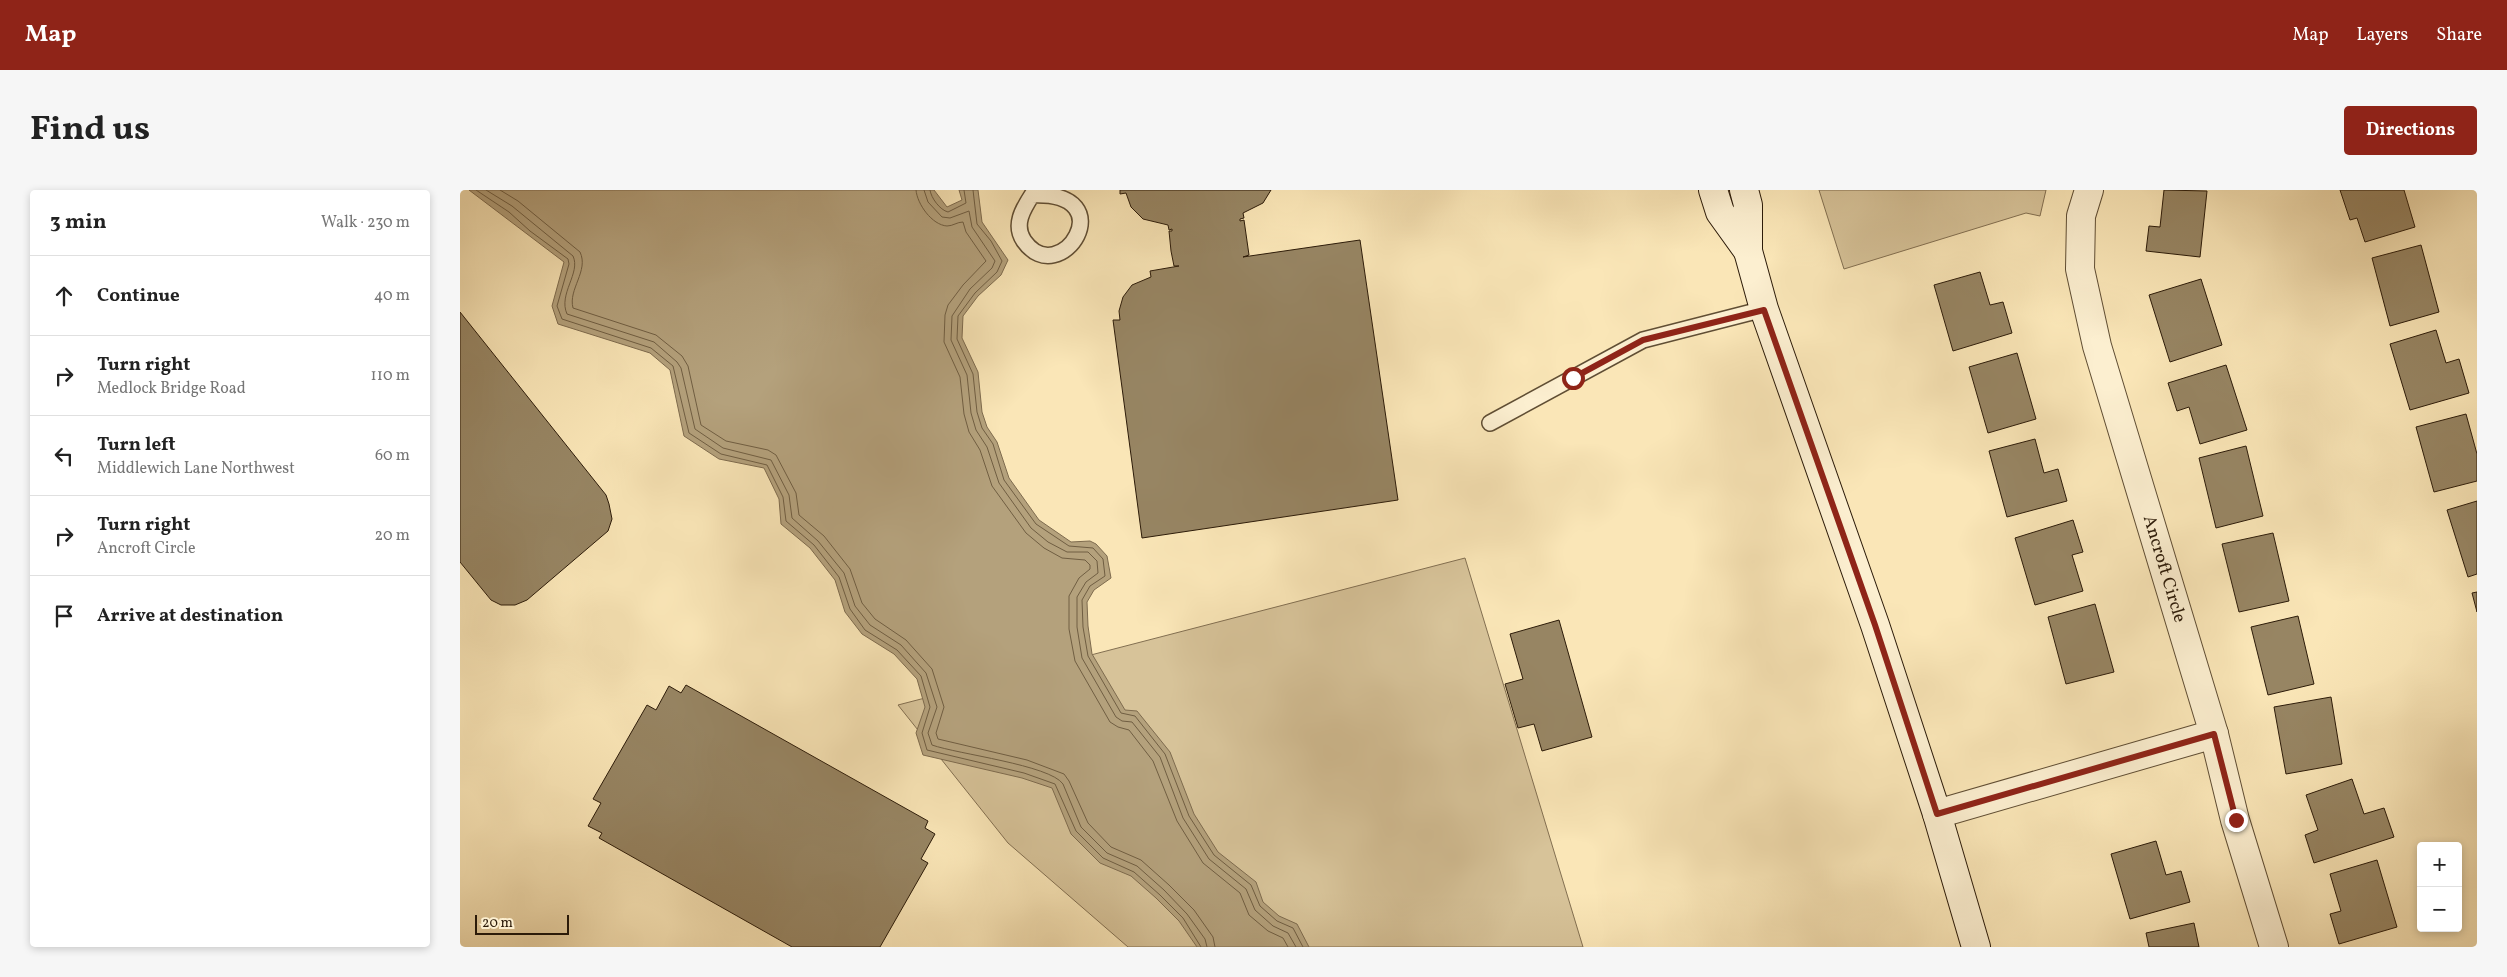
<!DOCTYPE html>
<meta charset="utf-8">
<style>
:root{--surface:#fff;--page:#f6f6f6;--text:#222;--muted:#767676;--line:#e0e0e0;--accent:#8f2418}
body{margin:0;font-family:Vollkorn,serif;background:var(--page);color:var(--text)}
.controls{position:absolute;right:15px;bottom:15px;display:grid;overflow:hidden;border-radius:5px;box-shadow:0 2px 8px #0003}
.controls button{width:45px;height:45px;display:grid;place-items:center;padding:0;border:0;border-bottom:1px solid var(--line);background:var(--surface);color:var(--text);font:25px sans-serif}
.scale{position:absolute;left:15px;bottom:12px;width:94px;box-sizing:border-box;padding-left:5px;border:2px solid #2c1b09;border-top:0;font-size:14px;line-height:18px;white-space:nowrap;color:#2c1b09;-webkit-text-stroke:4px #fcefd0;paint-order:stroke}
.stop{position:absolute;width:15px;height:15px;margin:-11px;border:4px solid #8f2418;border-radius:50%;background:#fff}
.stop.end{background:#8f2418;border-color:#fff;box-shadow:0 1px 5px #0008}
.list{margin:0;padding:0;list-style:none}
h2{display:flex;justify-content:space-between;align-items:center;height:65px;margin:0;padding:0 20px;font-size:21px}
h2 small{font-size:16px;font-weight:400;color:var(--muted)}
.list li{display:grid;grid-template-columns:32px 1fr auto;gap:15px;align-items:center;box-sizing:border-box;height:80px;padding:0 20px;border-top:1px solid var(--line)}
.list b{display:block;font-size:19px;white-space:nowrap}
.list p{margin:0;font-size:16px;white-space:nowrap;color:var(--muted)}
.list em{font-size:16px;font-style:normal;color:var(--muted)}
.icon{flex:none;width:28px;height:28px;fill:none;stroke:currentColor;stroke-width:2;stroke-linecap:round;stroke-linejoin:round}
.map{position:relative;flex:none;width:2017px;height:757px;overflow:hidden;border-radius:5px}
header{display:flex;align-items:center;gap:30px;box-sizing:border-box;height:70px;padding:0 25px;background:var(--accent);color:#fff}
header strong{font-size:24px}
nav{display:flex;gap:28px;margin-inline-start:auto;font-size:18px}
.intro{display:flex;align-items:center;justify-content:space-between;box-sizing:border-box;height:120px;padding:0 30px}
h1{margin:0;font-size:35px}
.button{padding:12px 22px;border-radius:5px;background:var(--accent);color:#fff;font-size:18px;font-weight:700}
main{display:flex;gap:30px;padding:0 30px}
aside{flex:1;background:var(--surface);border-radius:5px;box-shadow:0 2px 8px #0003}
.map>svg:first-child{display:block}
.green{fill:#d7c399;stroke:#826f51}
.water{fill:#b4a17c;stroke:#7e6b4e}
.lines{fill:none;stroke-linecap:round;stroke-linejoin:round}
.shore{stroke:#705e42;stroke-width:1}
.building{fill:#978563;stroke:#2c1b09}
.lane-casing{stroke:#604e34;stroke-width:18}
.street-casing{stroke:#604e34;stroke-width:30}
.secondary-casing{stroke:#2c1b09;stroke-width:30}
.lane{stroke:#fcefd0;stroke-width:15}
.street{stroke:#fcefd0;stroke-width:28}
.secondary{stroke:#fcefd0;stroke-width:28}
.route{stroke:#8f2418;stroke-width:6}
.labels{text-anchor:middle;dominant-baseline:central;stroke-width:4.5;stroke-linejoin:round;paint-order:stroke}
.street-label{font-size:18px;fill:#2c1b09;stroke:#fcefd0}
</style>
<header>
<strong>Map</strong>
<nav><a>Map</a><a>Layers</a><a>Share</a></nav>
</header>
<div class="intro"><h1>Find us</h1><a class="button">Directions</a></div>
<main>
<aside>
<h2>3 min<small>Walk · 230 m</small></h2>
<ul class="list">
<li><svg class="icon" aria-label="ahead" viewBox="0 0 24 24"><path d="M12 20V5M6 11l6-6 6 6"/></svg><div><b>Continue</b></div><em>40 m</em></li>
<li><svg class="icon" aria-label="right" viewBox="0 0 24 24"><path d="M7 20v-9h11M14 6l5 5-5 5"/></svg><div><b>Turn right</b><p>Medlock Bridge Road</p></div><em>110 m</em></li>
<li><svg class="icon" aria-label="left" viewBox="0 0 24 24"><path d="M17 20v-9H6M10 6l-5 5 5 5"/></svg><div><b>Turn left</b><p>Middlewich Lane Northwest</p></div><em>60 m</em></li>
<li><svg class="icon" aria-label="right" viewBox="0 0 24 24"><path d="M7 20v-9h11M14 6l5 5-5 5"/></svg><div><b>Turn right</b><p>Ancroft Circle</p></div><em>20 m</em></li>
<li><svg class="icon" aria-label="arrive" viewBox="0 0 24 24"><path d="M6 21V4h12l-3 4 3 4H6"/></svg><div><b>Arrive at destination</b></div></li>
</ul>
</aside>
<div class="map">
<svg width="2017" height="757" viewBox="0 0 2017 757">
<rect width="100%" height="100%" fill="#fae6b7"/>
<filter id="stains"><feTurbulence type="fractalNoise" baseFrequency=".004" numOctaves="4"/><feColorMatrix values="0 0 0 0 .2 0 0 0 0 .09 0 0 0 0 .02 0 0 0 .5 -.17"/></filter>
<radialGradient id="worn" r=".72"><stop offset=".6" stop-color="#630" stop-opacity="0"/><stop offset="1" stop-color="#630" stop-opacity=".3"/></radialGradient>
<g class="green">
<path d="M1359,0H1586L1580,26L1566,23L1384,79Z"/>
<path d="M1005,368L1123,757H668L548,653L438,515Z"/>
</g>
<path class="water" d="M9,0H474L487,17L502,10L499,0H518L522,32L548,70L541,85L518,106L503,126L502,148L518,182L522,222L527,237L537,252L549,288L579,330L611,352L630,351L636,354L647,366L651,388L634,400L627,412L628,436L632,464L665,520L677,521L710,562L734,624L758,662L796,692L803,712L819,726L837,734L849,757H737L719,731L696,708L671,686L640,673L611,644L592,598L562,588L463,565L456,543L465,517L457,489L434,464L402,444L385,422L375,390L350,358L321,334L319,309L304,278L259,269L224,246L210,180L190,163L98,134L92,116L104,72Z"/>
<g class="lines">
<g class="shore">
<path d="M16,0L49,22L70,41L108,69L109,74L97,116L102,129L191,158L213,176L229,243L261,264L307,275L323,307L326,331L354,355L379,387L390,419L405,440L437,460L461,486L470,517L462,543L467,560L564,583L595,594L616,641L643,668L674,682L700,705L723,728L741,757"/>
<path d="M26,0L52,16L113,66C121,83 98,104 107,124L194,152L217,172L221,178L235,239L263,258L311,270L329,305L332,328L358,351L384,383L395,416L410,435L441,455L466,483L477,517L468,543L472,555C497,564 590,575 603,594L621,637L647,663L677,676L704,700L727,724L745,749L747,757"/>
<path d="M40,0L58,11L120,62C129,81 108,99 113,118L196,145L222,166L228,176L241,235L266,251L308,260L316,265L336,303L339,325L364,346L390,379L402,413L415,429L446,450L472,479L484,517L476,543L478,549L567,570L604,584L609,591L628,633L651,657L681,670L709,695L734,720L753,747L755,757"/>
<path d="M456,0C457,14 472,35 487,36C493,36 497,32 503,32L506,42L526,71L503,95L488,115L485,125L484,152L500,187L504,224L509,242L520,260L532,296L566,343L584,358L602,368L625,370L630,375V379L619,388L609,406V439L615,471L650,532L658,537L669,540L693,571L717,631L743,673L780,703L789,725L808,741L823,748L828,757"/>
<path d="M464,0L468,12L482,27L490,28L509,21L512,37L535,71L532,78L510,99L492,126L491,150L507,185L511,223L516,240L527,257L539,293L571,338L588,352L607,362H628L637,371L638,383L626,392L617,407V437L622,468L656,527L662,531L672,532L700,567L723,628L749,669L786,699L795,720L813,736L828,743L836,757"/>
<path d="M470,0C471,8 480,20 488,22L506,13L504,0"/>
<path d="M513,0L517,34L531,51L542,71L537,82L515,103L498,126L497,149L513,184L517,222L522,238L533,254L544,290L576,334L609,356L633,358L643,369L645,386L630,396L622,410L623,437L628,466L661,523L675,526L705,564L729,626L754,665L791,695L800,716L817,731L833,738L843,757"/>
</g>
</g>
<g class="building">
<path d="M660,0H811L803,13L783,23L784,28L780,29V31L784,30L789,65L783,67L900,50L938,310L682,348L653,130H660L659,121L663,107L672,95L691,87L690,81L719,76H714L711,61L709,41H712V39L709,40L708,35L683,29L671,17L666,3L660,4Z"/>
<path d="M1704,0L1747,1L1740,67L1686,61L1689,36L1700,37Z"/>
<path d="M1880,0H1944L1955,37L1905,52L1897,28L1890,30Z"/>
<path d="M1961,55L1979,122L1930,136L1912,68Z"/>
<path d="M1520,82L1530,115L1543,112L1552,143L1493,161L1474,95Z"/>
<path d="M1741,89L1762,155L1710,172L1689,105Z"/>
<path d="M0,122L146,305L149,314L152,329L148,341L67,410L55,415H41L31,410L0,372Z"/>
<path d="M1976,140L1986,173L1999,169L2009,203L1950,220L1930,154Z"/>
<path d="M1557,163L1576,229L1528,243L1509,177Z"/>
<path d="M1766,175L1787,240L1740,254L1729,217L1717,221L1708,193Z"/>
<path d="M2006,224L2017,264V291L1974,302L1956,237Z"/>
<path d="M1575,249L1584,283L1598,279L1607,311L1547,327L1529,261Z"/>
<path d="M1786,256L1803,326L1756,338L1739,268Z"/>
<path d="M2017,311V384L2008,387L1987,320Z"/>
<path d="M1613,330L1623,362L1612,365L1623,401L1575,415L1555,348Z"/>
<path d="M1813,343L1829,411L1779,422L1762,354Z"/>
<path d="M2017,402V422L2012,403Z"/>
<path d="M1635,414L1654,482L1606,494L1588,427Z"/>
<path d="M1838,426L1854,494L1808,505L1791,437Z"/>
<path d="M1099,430L1132,547L1082,561L1074,534L1058,538L1045,494L1063,489L1050,444Z"/>
<path d="M226,495L468,631L465,638L475,644L461,669L468,673L420,757H332L139,648L142,643L128,636L141,613L133,609L187,515L196,520L209,496L221,503Z"/>
<path d="M1871,507L1882,574L1826,584L1814,517Z"/>
<path d="M1892,589L1904,624L1924,618L1934,647L1854,673L1845,645L1858,640L1846,605Z"/>
<path d="M1696,651L1706,685L1721,681L1730,712L1670,729L1651,664Z"/>
<path d="M1917,670L1937,737L1879,754L1870,724L1881,721L1870,684Z"/>
<path d="M1734,733L1739,757H1689L1686,743Z"/>
</g>
<g class="lines">
<g class="lane-casing">
<g id="lane">
<path d="M572,5C666,1 600,102 564,51C553,35 563,19 572,5Z"/>
<path d="M1030,233L1183,150L1304,119"/>
</g>
</g>
<g class="street-casing">
<g id="street">
<path id="s1" d="M1629,0L1621,26L1620,79L1637,156L1754,544L1775,630L1814,757"/>
<path d="M1477,624L1754,544"/>
</g>
</g>
<g class="secondary-casing">
<g id="secondary">
<path d="M1253,0L1260,22L1288,61"/>
<path d="M1284,0L1288,15V61L1304,119L1415,435L1477,624L1516,757"/>
</g>
</g>
<use href="#lane" class="lane"/>
<use href="#street" class="street"/>
<use href="#secondary" class="secondary"/>
</g>
<g class="lines">
<path class="route" d="M1113,188L1183,150L1304,120L1415,435L1477,624L1754,544L1776,630"/>
</g>
<g class="labels">
<g class="street-label">
<text stroke="none"><textPath href="#s1" startOffset="392">Ancroft Circle</textPath></text>
</g>
</g>
<rect width="100%" height="100%" filter="url(#stains)"/>
<rect width="100%" height="100%" fill="url(#worn)"/>
</svg>
<div class="controls">
<button>+</button>
<button>−</button>
</div>
<div class="scale">20 m</div>
<div class="stop" style="left:1113px;top:188px"></div>
<div class="stop end" style="left:1776px;top:630px"></div>
</div>
</main>
